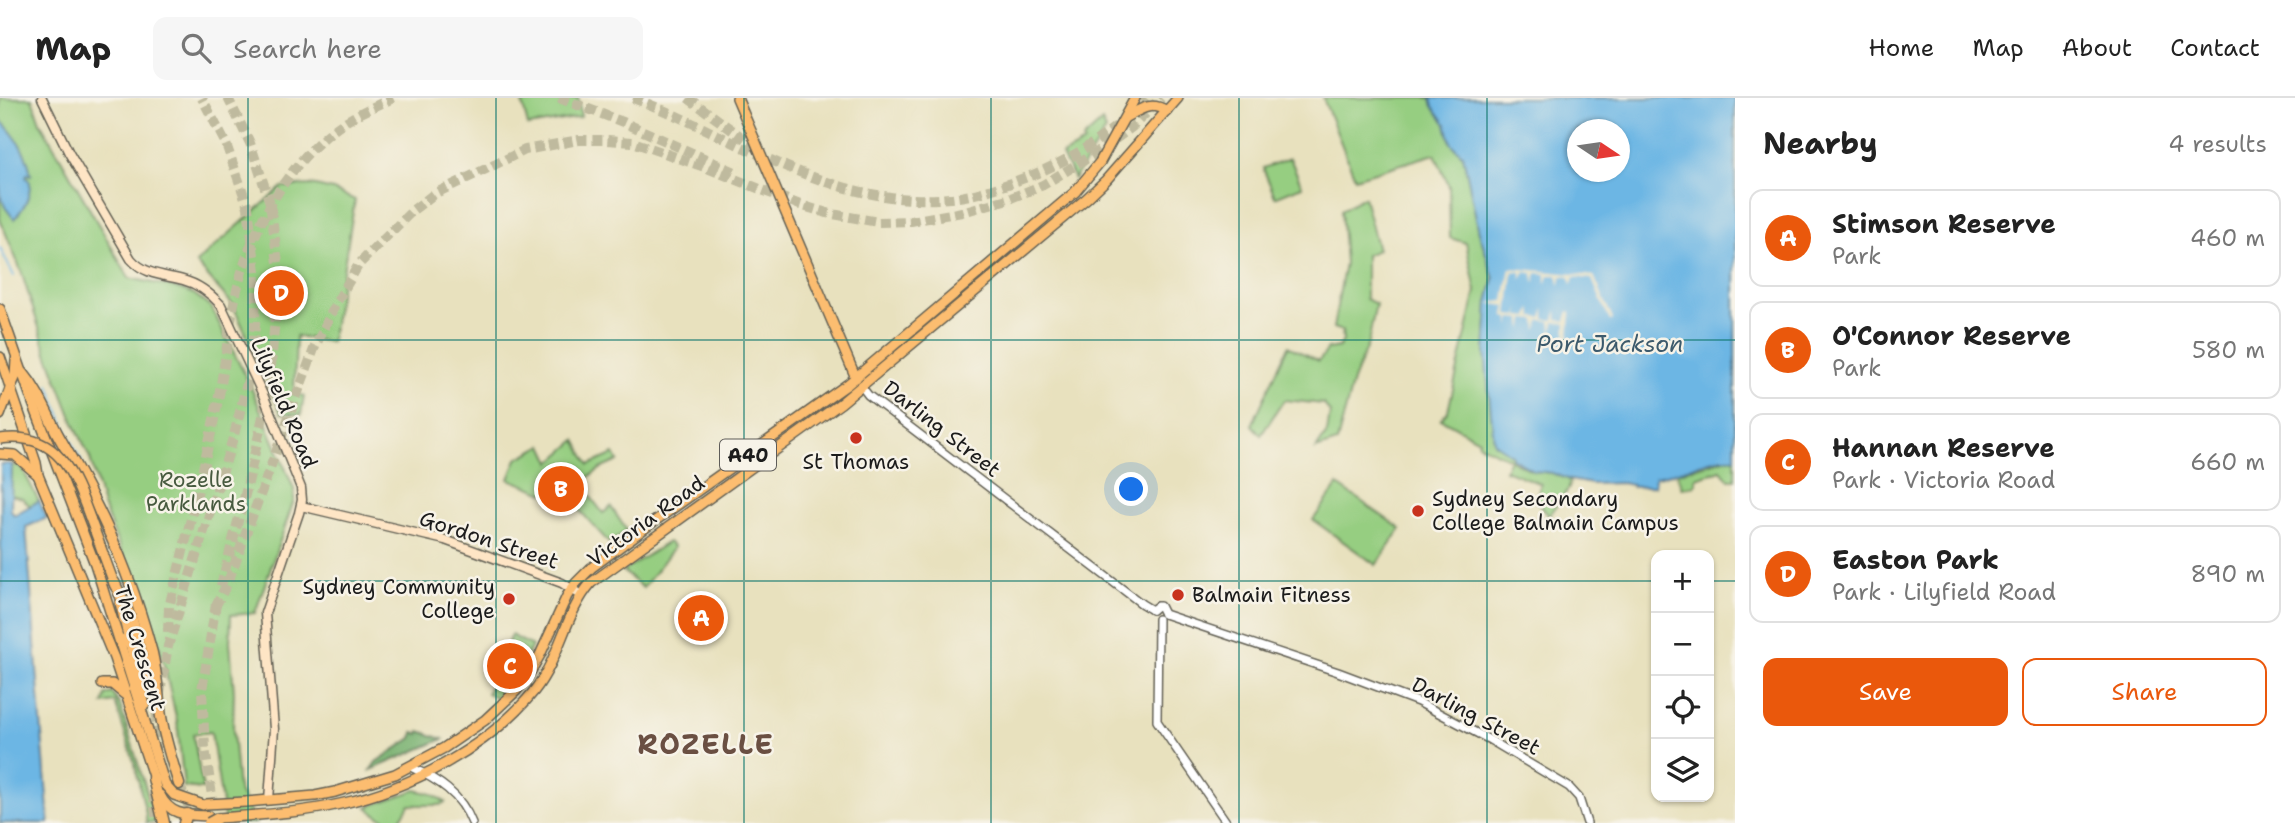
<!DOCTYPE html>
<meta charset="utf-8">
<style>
:root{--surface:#fff;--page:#f6f6f6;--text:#222;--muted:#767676;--line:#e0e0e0;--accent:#ea580c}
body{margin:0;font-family:"Shantell Sans",sans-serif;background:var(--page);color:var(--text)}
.controls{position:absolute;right:21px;bottom:21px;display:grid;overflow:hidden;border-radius:14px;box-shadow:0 2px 5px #0004}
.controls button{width:63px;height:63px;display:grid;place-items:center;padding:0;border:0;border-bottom:2px solid var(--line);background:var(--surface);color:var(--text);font:35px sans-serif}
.compass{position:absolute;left:1567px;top:21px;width:63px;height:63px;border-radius:50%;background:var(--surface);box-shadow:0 2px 5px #0004;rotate:103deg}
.you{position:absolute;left:1132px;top:392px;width:24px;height:24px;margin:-18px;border:5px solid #fff;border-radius:50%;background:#1a73e8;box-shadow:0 0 0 10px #1a73e833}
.badge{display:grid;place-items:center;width:46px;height:46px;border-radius:50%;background:var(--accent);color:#fff;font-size:23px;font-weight:700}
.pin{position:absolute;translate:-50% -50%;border:4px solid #fff;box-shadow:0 2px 7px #0006}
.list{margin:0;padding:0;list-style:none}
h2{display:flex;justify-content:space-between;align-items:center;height:91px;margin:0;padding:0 28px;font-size:30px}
h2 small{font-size:23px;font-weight:400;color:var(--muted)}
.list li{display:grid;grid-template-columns:46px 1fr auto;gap:21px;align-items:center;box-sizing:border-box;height:98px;margin:0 14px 14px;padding:0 14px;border:2px solid var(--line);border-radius:14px}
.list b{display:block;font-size:26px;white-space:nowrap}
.list p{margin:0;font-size:23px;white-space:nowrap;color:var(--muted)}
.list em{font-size:23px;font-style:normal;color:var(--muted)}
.actions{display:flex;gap:14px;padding:21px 28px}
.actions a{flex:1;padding:16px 0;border:2px solid var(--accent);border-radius:14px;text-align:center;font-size:24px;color:var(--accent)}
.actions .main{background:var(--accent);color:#fff}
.icon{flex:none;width:38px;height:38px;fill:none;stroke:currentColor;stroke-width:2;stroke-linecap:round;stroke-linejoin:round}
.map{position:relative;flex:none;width:1735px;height:725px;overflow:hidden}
header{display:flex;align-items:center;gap:42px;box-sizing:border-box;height:98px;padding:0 35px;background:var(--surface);border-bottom:2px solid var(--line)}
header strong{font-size:33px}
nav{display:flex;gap:38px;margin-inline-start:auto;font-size:24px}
.search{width:490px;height:63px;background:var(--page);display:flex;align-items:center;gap:18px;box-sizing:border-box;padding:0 24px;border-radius:14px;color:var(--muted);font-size:26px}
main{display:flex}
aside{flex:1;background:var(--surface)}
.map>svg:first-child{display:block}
.green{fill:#96ce81;stroke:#59754e;stroke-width:2}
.forest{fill:#78b16f;stroke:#4a6646;stroke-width:2}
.water{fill:#6cb6e4;stroke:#446980;stroke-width:2;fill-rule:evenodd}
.pier{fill:#e8e1be}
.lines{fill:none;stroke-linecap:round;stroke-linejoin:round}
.stream{stroke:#6cb6e4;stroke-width:2}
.motorway-tunnel{stroke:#bfba9e;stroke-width:10;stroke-dasharray:10 5;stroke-linecap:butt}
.tertiary-casing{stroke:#636155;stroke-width:10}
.secondary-casing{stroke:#636155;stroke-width:11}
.primary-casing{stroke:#636155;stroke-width:12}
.trunk-casing{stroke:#636155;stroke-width:12}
.motorway-casing{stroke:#636155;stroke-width:13}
.tertiary{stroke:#fff;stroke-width:7}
.secondary{stroke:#fee5c5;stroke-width:8}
.primary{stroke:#fcbd6f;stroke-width:9}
.trunk{stroke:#fcbd6f;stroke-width:9}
.motorway{stroke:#fcbd6f;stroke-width:10}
.trunk-bridge-casing{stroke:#636155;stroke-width:12;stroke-linecap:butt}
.motorway-bridge-casing{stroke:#636155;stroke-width:13;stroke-linecap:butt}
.trunk-bridge{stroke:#fcbd6f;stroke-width:9}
.motorway-bridge{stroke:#fcbd6f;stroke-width:10}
.grid{fill:none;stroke:#0f766e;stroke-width:2;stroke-opacity:0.55}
.poi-dot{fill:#c8321e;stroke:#f7f3e8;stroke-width:2.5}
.labels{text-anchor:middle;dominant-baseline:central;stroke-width:5;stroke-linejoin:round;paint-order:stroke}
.shield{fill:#f7f3e8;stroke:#5e5c59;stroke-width:2}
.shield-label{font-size:19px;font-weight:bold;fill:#1c1c1c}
.street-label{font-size:21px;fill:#1c1c1c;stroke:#f7f3e8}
.poi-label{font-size:21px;fill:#1c1c1c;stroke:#f7f3e8;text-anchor:start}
.park-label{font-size:21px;fill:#475a3f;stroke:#f7f3e8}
.water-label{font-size:23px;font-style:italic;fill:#3c5a6c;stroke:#f7f3e8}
.district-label{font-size:28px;font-weight:bold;letter-spacing:2px;fill:#6a4f42;stroke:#f7f3e8}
</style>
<header>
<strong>Map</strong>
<div class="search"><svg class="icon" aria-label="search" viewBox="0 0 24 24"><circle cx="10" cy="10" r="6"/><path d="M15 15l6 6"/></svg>Search here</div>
<nav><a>Home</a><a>Map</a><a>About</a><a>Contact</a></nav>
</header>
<main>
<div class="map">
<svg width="1735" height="725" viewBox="0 0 1735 725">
<rect width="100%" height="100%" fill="#f7f3e8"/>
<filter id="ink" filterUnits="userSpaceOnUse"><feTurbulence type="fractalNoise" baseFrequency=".0143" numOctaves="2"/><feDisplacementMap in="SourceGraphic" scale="14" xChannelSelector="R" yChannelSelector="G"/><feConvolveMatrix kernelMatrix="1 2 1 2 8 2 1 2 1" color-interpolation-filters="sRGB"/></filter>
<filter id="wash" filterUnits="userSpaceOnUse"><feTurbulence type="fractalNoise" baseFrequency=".00686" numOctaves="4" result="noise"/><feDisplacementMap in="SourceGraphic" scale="28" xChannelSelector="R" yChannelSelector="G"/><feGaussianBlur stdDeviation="1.57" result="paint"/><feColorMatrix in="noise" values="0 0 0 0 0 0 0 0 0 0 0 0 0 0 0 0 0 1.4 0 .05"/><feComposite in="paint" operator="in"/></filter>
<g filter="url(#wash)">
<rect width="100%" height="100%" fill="#e8e1be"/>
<g class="green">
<path d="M0,0H32L40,24L129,180L173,189L194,196L211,209L250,287L294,391V402L255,515L231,517L230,544L234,594L233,633L238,691L256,725H225L211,634L193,636L203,691L184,689L177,623L160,550L103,408L90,360L74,325L48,258L21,173L0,121Z"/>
<path d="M531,0H578L581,19L528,28L522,4L531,2Z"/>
<path d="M1323,0H1431L1433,8L1446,26L1451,45L1463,57L1479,134L1494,181L1488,204L1485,256L1513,357L1512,363L1534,373L1552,375L1570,382L1569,390L1549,418L1535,401L1541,386L1505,372L1510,361L1478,346L1479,342L1441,321L1448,313L1476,193L1466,145L1450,140L1449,88L1435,56L1355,80Z"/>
<path d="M1102,24L1106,32L1074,81L1062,57L1084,45L1083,41Z"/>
<path d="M1290,60L1302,88L1275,99L1263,70Z"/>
<path d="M311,87L333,92L355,102L331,244L296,238L294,295L304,298L301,317L281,315L233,207L196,165L282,89Z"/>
<path d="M1364,99L1378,152L1366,157V201L1376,206L1368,245L1353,283L1337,344L1316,351L1327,335L1330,315L1324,306L1284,302L1261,337L1252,327L1288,248L1319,263L1328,251L1339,249L1343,243L1342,233L1333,230L1345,165L1341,112Z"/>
<path d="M576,342L589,367L614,356L618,363L602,370L580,385L603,415L611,409L627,433L609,445L575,407L509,381L517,361L543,347L551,364Z"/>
<path d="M1728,360L1735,361V382H1729L1721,372L1696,380V387L1682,390L1677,375Z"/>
<path d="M12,366L22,370L39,403L30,408L22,400L11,397Z"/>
<path d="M1338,387L1401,431L1376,467L1313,422Z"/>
<path d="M668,444L674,449L643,490L623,473Z"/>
<path d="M694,499L723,521L708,541L679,519Z"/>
<path d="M511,537L532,548L517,578L498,600L487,595Z"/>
<path d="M112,595L120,607L156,724L146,725V716L135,667L115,604L103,606L106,597Z"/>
<path d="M416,692L432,696L445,704L440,707H409L399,724C386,725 376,717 367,709Z"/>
</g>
<path class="forest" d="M420,633L443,641L371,672L376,664L412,640L414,634L419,636Z"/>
<g class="water">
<path d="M1431,0H1735V360C1714,357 1679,376 1655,379L1654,388L1632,389V387L1622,385L1592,386L1570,382L1552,375L1534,373L1512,360V357L1494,345L1485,256L1488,204L1494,181L1479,134L1463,57L1451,45L1446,26L1433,8ZM1577,32H1619V74H1577Z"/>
<path d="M0,22C15,36 28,56 31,77L27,76L26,79L30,84C30,100 25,109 14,121L5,109L0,97Z"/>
<path d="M1,366H12L11,412L14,417L39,403L47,420L26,429L49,725H0Z"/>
</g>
<path class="pier" d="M1510,170L1594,178L1613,222L1610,223L1592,181L1574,179L1571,188L1570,179L1562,178L1559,188L1558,177H1549L1546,187V176L1537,175L1534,185L1533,175L1524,174L1521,182V174L1513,173L1508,217L1518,218L1520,209L1519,218L1529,219L1532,210L1533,219L1542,220L1545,211V221L1554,222L1557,212V221L1566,223L1569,213L1571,214L1568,249H1565L1566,225L1554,224L1552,236L1550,223L1540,222L1537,233L1536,222L1525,221L1523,233L1522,221L1512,220L1509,228V220L1505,219L1506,208L1488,205L1504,203Z"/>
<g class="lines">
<g class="stream">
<path d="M0,150L14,178"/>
<path d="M49,287L68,337L82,365"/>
</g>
</g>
</g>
<g filter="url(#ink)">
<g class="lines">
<g class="motorway-tunnel">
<path d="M559,0L623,24L737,75"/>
<path d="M633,0C736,38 834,112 950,100C976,98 1003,88 1027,79C1070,63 1116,34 1146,0"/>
<path d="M688,0L758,51"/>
<path d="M221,488L247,389L269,292L279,172L270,105L250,45L228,0"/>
<path d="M216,506L202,592L205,650L216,725"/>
<path d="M215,509L228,484L314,251L335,207L359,166L413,112L434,96L525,52L579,42H606L633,44L707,70L800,107L827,115L878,124L911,123L962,114L1011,100L1043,87L1099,53L1132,29L1161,0"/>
<path d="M168,534L169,509C186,442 203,374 217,307C225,270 228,232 236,196C251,130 290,57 350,21C363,13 378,7 393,0"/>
<path d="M160,595L168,548L234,337L250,274L255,229L256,173L248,109L226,46L202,0"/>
<path d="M155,655L157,610"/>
<path d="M179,686L196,725"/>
<path d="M153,694L157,725"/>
</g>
<g class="tertiary-casing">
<g id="tertiary">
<path d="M862,289L868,297L1142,506L1152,512"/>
<path d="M1152,512L1157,508H1160L1164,516"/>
<path d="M1164,516L1338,574L1418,604L1490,642L1569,689L1579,700L1587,725"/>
<path d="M1158,521L1157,623L1227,725"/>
<path d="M411,669C438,682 461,696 472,725"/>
</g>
</g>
<g class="secondary-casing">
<g id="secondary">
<path d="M42,0L69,55L131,161C145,177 164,177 183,182C198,186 211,196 221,207L264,299L301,390L302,402L299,415L265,515L274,631L269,702"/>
<path d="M301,408L445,442L562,485L581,497"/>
</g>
</g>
<g class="primary-casing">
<g id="primary">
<path d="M737,0L856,280"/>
<path d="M0,317L10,291"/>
</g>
</g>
<g class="trunk-casing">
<g id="trunk">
<path d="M1126,19C1141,11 1151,3 1167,13"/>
<path d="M0,211L33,305L95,466L165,687L174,697L203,707"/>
<path d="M0,259L36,365L38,377L114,560L155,684"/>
<path d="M10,291L15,280L16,262"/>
<path d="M0,356L15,357L38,377"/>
<path d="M90,420L115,488"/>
<path d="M120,505L145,607"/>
<path d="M102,586H112L124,596"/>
<path d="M160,697C170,718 187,717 208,718"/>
<path d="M246,704L315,698L335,694L395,676L444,650L485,622L516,593L529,576L540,557L567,498L576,485L591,470L652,425L848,286L1075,94L1100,64L1135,0"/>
<path d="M218,720C258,717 301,715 340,706C409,691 489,649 534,593C560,560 565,515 591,485L841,305L1087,100L1106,82L1178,0"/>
</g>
</g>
<g class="motorway-casing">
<g id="motorway">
<path d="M23,275C38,293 46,314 57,335C69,357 82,378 93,401C118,449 138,503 152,555C157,577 158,597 161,619C165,641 172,664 179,686"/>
<path d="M114,484L132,522L154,598"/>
<path d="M120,541L132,546L141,555"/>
<path d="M153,680L164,725"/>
<path d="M184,725L187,716"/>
</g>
</g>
<use href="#tertiary" class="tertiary"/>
<use href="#secondary" class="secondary"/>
<use href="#primary" class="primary"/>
<use href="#trunk" class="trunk"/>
<use href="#motorway" class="motorway"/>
<g class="trunk-bridge-casing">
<g id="trunk-bridge">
<path d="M0,341C58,333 73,374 90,420"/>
<path d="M206,706L246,704"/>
</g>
</g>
<g class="motorway-bridge-casing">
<path id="motorway-bridge" d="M209,725L218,720"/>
</g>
<use href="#trunk-bridge" class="trunk-bridge"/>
<use href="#motorway-bridge" class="motorway-bridge"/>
</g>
</g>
<path class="grid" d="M248,0V725M496,0V725M744,0V725M991,0V725M1239,0V725M1487,0V725M0,242H1735M0,483H1656M1709,483H1735"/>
<g class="poi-dot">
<circle cx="856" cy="340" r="7"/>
<circle cx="1418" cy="413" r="7"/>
<circle cx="1178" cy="497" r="7"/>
<circle cx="509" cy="501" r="7"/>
</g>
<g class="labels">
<rect class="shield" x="720" y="341.5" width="56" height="31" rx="5"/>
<g class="shield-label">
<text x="748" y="357">A40</text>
</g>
<g class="street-label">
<text transform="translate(284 305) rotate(67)">Lilyfield Road</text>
<text transform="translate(942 331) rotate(38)">Darling Street</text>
<text transform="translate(646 423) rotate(-36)">Victoria Road</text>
<text transform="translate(489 442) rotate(18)">Gordon Street</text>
<text transform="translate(140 550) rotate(73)">The Crescent</text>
<text transform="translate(1476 618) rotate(28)">Darling Street</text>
</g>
<g class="poi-label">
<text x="856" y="364" text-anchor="middle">St Thomas</text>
<text x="1432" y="401">Sydney Secondary<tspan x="1432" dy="24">College Balmain Campus</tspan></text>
<text x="495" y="489" text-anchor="end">Sydney Community<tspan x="495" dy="24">College</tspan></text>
<text x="1192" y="497">Balmain Fitness</text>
</g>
<g class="park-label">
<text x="196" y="382">Rozelle<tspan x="196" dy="24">Parklands</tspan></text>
</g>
<g class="water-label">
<text x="1610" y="246">Port Jackson</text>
</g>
<g class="district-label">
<text x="706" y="646">ROZELLE</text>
</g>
</g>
</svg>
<div class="controls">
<button>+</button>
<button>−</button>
<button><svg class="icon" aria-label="locate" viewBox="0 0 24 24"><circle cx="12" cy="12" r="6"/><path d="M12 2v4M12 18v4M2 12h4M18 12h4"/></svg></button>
<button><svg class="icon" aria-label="layers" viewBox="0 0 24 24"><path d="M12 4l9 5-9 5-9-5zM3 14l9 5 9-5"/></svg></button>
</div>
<svg class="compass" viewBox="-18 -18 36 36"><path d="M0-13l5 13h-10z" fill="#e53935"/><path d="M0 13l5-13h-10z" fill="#767676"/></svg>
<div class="you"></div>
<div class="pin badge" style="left:701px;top:520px">A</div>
<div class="pin badge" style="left:561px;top:391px">B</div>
<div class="pin badge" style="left:510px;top:568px">C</div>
<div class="pin badge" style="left:281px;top:195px">D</div>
</div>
<aside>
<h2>Nearby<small>4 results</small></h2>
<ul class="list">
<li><span class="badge">A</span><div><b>Stimson Reserve</b><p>Park</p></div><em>460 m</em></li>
<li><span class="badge">B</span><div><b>O'Connor Reserve</b><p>Park</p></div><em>580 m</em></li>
<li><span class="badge">C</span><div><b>Hannan Reserve</b><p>Park · Victoria Road</p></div><em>660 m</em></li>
<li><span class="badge">D</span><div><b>Easton Park</b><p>Park · Lilyfield Road</p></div><em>890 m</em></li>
</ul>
<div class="actions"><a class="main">Save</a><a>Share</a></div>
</aside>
</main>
